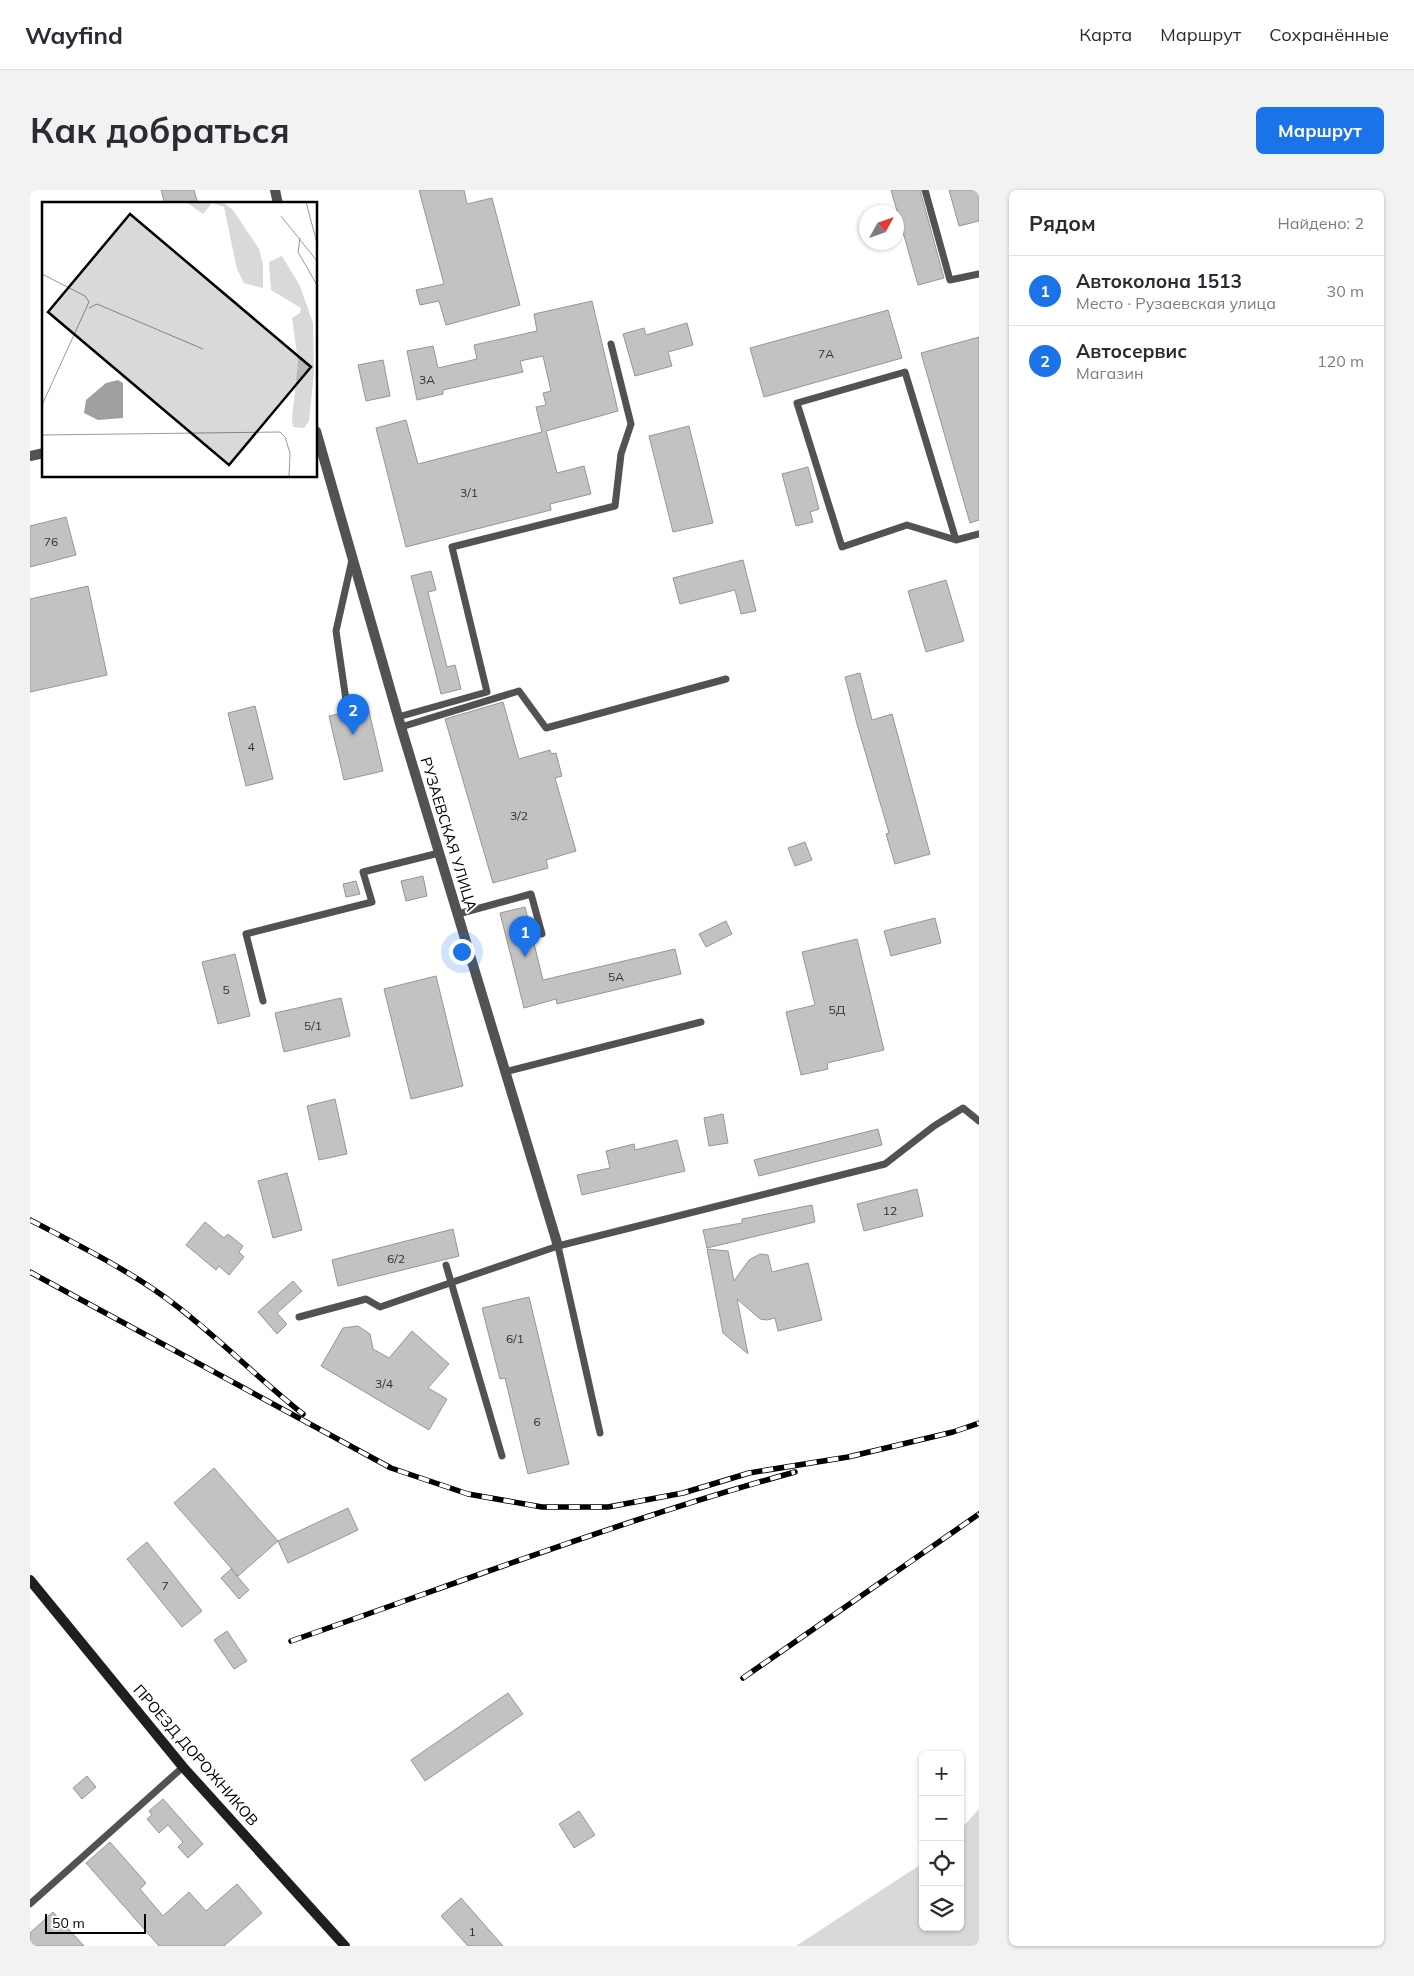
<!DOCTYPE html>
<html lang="ru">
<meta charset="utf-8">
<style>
:root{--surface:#fff;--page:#f2f2f3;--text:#2b2b33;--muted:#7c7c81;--line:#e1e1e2;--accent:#1a73e8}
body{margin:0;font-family:Mulish,sans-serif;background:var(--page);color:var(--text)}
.controls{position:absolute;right:15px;bottom:15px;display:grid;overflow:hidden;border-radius:8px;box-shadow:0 1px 4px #0004}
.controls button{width:45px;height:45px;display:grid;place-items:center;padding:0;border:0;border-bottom:1px solid var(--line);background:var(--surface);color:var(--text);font:25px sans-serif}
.compass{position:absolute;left:829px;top:15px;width:45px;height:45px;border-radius:50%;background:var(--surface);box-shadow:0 1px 4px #0004;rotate:50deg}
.scale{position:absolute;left:15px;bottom:12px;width:101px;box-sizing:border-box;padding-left:5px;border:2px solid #000;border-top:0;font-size:14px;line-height:18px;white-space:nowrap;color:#000;-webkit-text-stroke:4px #fff;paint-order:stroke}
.you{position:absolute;left:431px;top:761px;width:18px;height:18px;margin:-12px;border:4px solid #fff;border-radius:50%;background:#1a73e8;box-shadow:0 0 0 8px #1a73e833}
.badge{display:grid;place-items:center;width:32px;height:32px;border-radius:50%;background:var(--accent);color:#fff;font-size:16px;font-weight:700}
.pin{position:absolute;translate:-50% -41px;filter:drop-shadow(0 1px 2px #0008)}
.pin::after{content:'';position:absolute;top:26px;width:18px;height:15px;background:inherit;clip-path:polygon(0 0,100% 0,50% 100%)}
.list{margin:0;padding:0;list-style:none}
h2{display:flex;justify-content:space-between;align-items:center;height:65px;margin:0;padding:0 20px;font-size:21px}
h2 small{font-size:16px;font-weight:400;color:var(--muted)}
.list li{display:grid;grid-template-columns:32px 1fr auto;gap:15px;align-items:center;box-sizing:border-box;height:70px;padding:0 20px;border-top:1px solid var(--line)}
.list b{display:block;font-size:19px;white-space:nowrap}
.list p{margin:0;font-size:16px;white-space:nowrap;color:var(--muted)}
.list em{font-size:16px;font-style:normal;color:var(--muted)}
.icon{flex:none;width:28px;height:28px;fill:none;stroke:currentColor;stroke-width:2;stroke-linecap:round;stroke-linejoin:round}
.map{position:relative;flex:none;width:949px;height:1756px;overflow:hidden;border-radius:8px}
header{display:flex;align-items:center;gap:30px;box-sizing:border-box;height:70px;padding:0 25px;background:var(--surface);border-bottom:1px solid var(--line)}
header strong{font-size:24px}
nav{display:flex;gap:28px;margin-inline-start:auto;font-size:18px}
.intro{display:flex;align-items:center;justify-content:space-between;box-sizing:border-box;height:120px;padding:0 30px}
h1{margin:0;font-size:35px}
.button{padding:12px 22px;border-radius:8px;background:var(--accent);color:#fff;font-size:18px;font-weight:700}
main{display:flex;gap:30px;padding:0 30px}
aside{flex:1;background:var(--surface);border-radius:8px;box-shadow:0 1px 4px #0004}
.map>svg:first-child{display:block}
.green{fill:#d9d9d9}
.building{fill:#c2c2c2;stroke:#969696}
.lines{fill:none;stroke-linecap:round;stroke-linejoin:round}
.service{stroke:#525252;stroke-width:7}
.minor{stroke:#525252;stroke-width:10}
.tertiary{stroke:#525252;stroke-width:10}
.secondary{stroke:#1f1f1f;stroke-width:10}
.rail-casing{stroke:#000;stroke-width:5.5}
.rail{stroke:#fff;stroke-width:4;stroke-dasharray:11;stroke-linecap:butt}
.labels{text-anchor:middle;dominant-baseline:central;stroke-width:4;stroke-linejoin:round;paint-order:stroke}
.number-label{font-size:12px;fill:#303030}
.street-label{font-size:15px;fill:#000;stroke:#fff}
.inset-road{fill:none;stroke:#999;stroke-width:1}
.view{fill:#000;fill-opacity:0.15;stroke:#000;stroke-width:2.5}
.inset-edge{fill:none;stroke:#000;stroke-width:2.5}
</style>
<header>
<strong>Wayfind</strong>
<nav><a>Карта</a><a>Маршрут</a><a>Сохранённые</a></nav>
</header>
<div class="intro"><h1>Как добраться</h1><a class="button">Маршрут</a></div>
<main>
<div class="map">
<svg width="949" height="1756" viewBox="0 0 949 1756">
<rect width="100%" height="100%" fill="#fff"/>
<path class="green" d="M949,1619V1756H766L893,1673V1737H930V1640Z"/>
<g class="building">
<path d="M131,0H164L168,14H135Z"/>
<path d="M389,0H434L437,14L462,8L490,115L416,135L409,111L390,115L386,100L414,94Z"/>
<path d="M861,0H890L914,88L888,95Z"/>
<path d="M919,0H949V31L929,36Z"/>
<path d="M562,111L588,221L516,241L527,283L554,276L561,304L520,314L521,320L376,357L346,238L376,230L388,274L512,242L506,217L516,215L513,203L521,201L513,166L490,171L493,182L413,200V204L387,210L377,161L403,156L408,178L447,169L444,155L507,141L504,124Z"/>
<path d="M858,120L872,168L734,207L720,158Z"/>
<path d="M657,133L663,155L638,162L642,176L605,186L593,144L614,138L616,145Z"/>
<path d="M949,147V330L940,333L891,163Z"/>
<path d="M353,170L360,206L336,211L328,175Z"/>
<path d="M659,236L683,333L643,342L619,246Z"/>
<path d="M778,277L789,319L780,322L783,332L766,336L752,284Z"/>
<path d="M36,327L46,365L0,377V336Z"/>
<path d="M713,370L726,421L711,424L705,400L650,414L643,388Z"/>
<path d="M401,381L406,400L398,402L417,477L425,475L431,499L411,504L381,386Z"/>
<path d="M916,390L934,451L896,462L878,401Z"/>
<path d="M58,396L77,485L0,502V409Z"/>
<path d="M830,483L842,530L862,524L900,664L865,674L856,644L859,643L827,534L815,487Z"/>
<path d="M473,512L489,569L520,560L521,564L526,563L532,586L525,588L546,661L516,670L518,678L463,693L415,529Z"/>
<path d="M225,516L243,589L216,596L198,523Z"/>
<path d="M338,517L353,581L314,590L299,526Z"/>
<path d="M775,652L782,670L765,676L758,658Z"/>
<path d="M393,686L397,706L376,711L371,691Z"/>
<path d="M326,691L330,704L316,707L313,694Z"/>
<path d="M495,717L513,790L645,759L651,784L527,814L526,809L494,818L470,723Z"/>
<path d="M905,728L911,753L861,766L854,741Z"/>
<path d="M696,731L702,744L676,757L669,744Z"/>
<path d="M827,749L854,860L797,873L798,879L771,885L756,822L785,815L772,762Z"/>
<path d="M205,764L220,826L188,834L172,772Z"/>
<path d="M406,786L433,896L381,909L354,799Z"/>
<path d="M311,808L320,846L254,862L245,823Z"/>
<path d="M305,909L317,964L289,970L277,916Z"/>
<path d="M693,924L698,953L679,956L674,928Z"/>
<path d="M848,939L852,955L729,986L724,970Z"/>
<path d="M647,950L655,981L552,1005L547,985L580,978L576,961L604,954L605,960Z"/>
<path d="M257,983L272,1040L243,1048L228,991Z"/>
<path d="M887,999L893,1026L834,1041L827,1014Z"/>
<path d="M782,1015L785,1032L677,1058L673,1040L712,1033V1029Z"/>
<path d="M175,1032L194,1048L198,1044L213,1056L209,1062L214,1067L199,1085L189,1076L186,1080L156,1055Z"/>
<path d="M423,1039L429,1066L308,1096L302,1070Z"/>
<path d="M677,1059L698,1061L704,1091L719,1070L730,1064L738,1065L742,1082L778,1073L792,1130L748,1141L745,1128L737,1130L730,1129L707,1109L718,1164L693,1143Z"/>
<path d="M263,1091L272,1101L247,1123L257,1134L247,1144L228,1122Z"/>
<path d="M499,1107L539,1274L498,1284L475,1188L470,1189L452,1118Z"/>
<path d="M328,1136L340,1144L343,1159L359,1168L382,1141L419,1174L398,1198L417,1209L399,1240L291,1176L313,1138Z"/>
<path d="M184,1278L248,1351L208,1386L144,1313Z"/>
<path d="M318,1318L328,1340L258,1373L248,1351Z"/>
<path d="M117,1352L172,1421L152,1437L97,1369Z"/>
<path d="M201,1379L219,1400L209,1409L191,1388Z"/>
<path d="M197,1441L217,1471L204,1479L184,1450Z"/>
<path d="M478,1503L493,1524L395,1591L381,1570Z"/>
<path d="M57,1586L66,1597L52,1609L43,1598Z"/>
<path d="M133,1609L173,1654L158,1668L148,1657L153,1652L138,1635L129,1643L117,1629L122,1625L119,1621Z"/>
<path d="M549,1621L565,1645L544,1658L529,1634Z"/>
<path d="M80,1652L116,1693L110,1699L133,1726L159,1702L176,1721L207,1694L232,1723L194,1756H129L56,1673Z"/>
<path d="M431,1708L473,1756H438L411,1726Z"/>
<path d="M23,1722L54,1756H0V1743Z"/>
</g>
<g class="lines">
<g class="service">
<path d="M895,0L920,90L949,84"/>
<path d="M926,350L875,182L767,213L812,357L877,335L926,350L949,344"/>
<path d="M316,510L306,441L322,370"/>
<path d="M368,527L457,502L422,357L585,316L591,264L601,234L581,154"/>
<path d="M371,537L489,501L516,538L696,489"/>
<path d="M428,724L501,704L512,744"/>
<path d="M233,811L216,744L342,712L333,682L409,663"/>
<path d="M475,882L671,832"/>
<path d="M528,1056L570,1243"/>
<path d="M416,1075L472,1266"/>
<path d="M269,1127L336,1109L350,1117L528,1056L855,974L904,936L933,918L949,931"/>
<path d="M0,1714L153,1577"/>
</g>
<path class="minor" d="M286,241L371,537L528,1056"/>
<g class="tertiary">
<path d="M245,0L248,14"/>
<path d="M0,266L14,263"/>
</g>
<path class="secondary" d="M0,1390L153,1577L315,1756"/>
<g class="rail-casing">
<g id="rail">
<path d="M0,1030C46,1054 93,1077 136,1108C184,1143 226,1187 273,1224"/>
<path d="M0,1082L361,1278L438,1304L512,1317H578L653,1303L719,1283L818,1267L923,1242L949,1233"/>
<path d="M261,1451C428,1393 594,1329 765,1282"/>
<path d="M713,1488L949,1324"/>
</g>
</g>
<use href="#rail" class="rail"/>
</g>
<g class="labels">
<g class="number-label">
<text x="796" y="163">7А</text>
<text x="397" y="189">3А</text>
<text x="439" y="302">3/1</text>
<text x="21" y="351">76</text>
<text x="221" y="556">4</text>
<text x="489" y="625">3/2</text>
<text x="586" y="786">5А</text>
<text x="196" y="799">5</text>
<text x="807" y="819">5Д</text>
<text x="283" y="835">5/1</text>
<text x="860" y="1020">12</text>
<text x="366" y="1068">6/2</text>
<text x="485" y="1148">6/1</text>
<text x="354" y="1193">3/4</text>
<text x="507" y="1231">6</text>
<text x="135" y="1395">7</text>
<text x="442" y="1741">1</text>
</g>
<g class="street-label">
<text transform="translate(419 644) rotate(73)">РУЗАЕВСКАЯ УЛИЦА</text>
<text transform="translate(166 1565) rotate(49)">ПРОЕЗД ДОРОЖНИКОВ</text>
</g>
</g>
<g transform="translate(12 12)">
<rect width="275" height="275" fill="#fff"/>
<path d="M144,0H181L191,8L217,47L221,62V86L202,81L195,67L182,5L170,1L161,12ZM240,54L258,84L271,121L272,170L267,219L262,226L251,225L250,217L256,160L250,116L258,111L259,106L229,88L227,60Z" fill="#d9d9d9"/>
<path d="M76,178L81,181V216L56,218L42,211L44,198L64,181Z" fill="#a0a0a0"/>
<path class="inset-road" d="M264,0L275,41M239,14L275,59M258,36L256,50L275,83M0,72L43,94L47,100L0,203M47,106L55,102L161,147M0,233L238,230L243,235L248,251L247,275"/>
<path class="view" d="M88,12L269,165L187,263L6,110Z"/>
<rect width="275" height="275" class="inset-edge"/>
</g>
</svg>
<div class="controls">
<button>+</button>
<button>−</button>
<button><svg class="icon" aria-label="locate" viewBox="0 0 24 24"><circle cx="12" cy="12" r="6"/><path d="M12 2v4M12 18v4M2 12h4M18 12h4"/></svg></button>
<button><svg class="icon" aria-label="layers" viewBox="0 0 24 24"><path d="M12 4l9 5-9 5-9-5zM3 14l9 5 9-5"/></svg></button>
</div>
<svg class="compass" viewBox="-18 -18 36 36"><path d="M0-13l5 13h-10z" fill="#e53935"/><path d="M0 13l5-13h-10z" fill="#7c7c81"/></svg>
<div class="scale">50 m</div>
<div class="you"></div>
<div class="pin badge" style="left:495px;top:767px">1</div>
<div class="pin badge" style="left:323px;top:545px">2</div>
</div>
<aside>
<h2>Рядом<small>Найдено: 2</small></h2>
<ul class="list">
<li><span class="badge">1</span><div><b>Автоколона 1513</b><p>Место · Рузаевская улица</p></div><em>30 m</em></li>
<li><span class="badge">2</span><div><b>Автосервис</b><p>Магазин</p></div><em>120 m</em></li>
</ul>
</aside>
</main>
